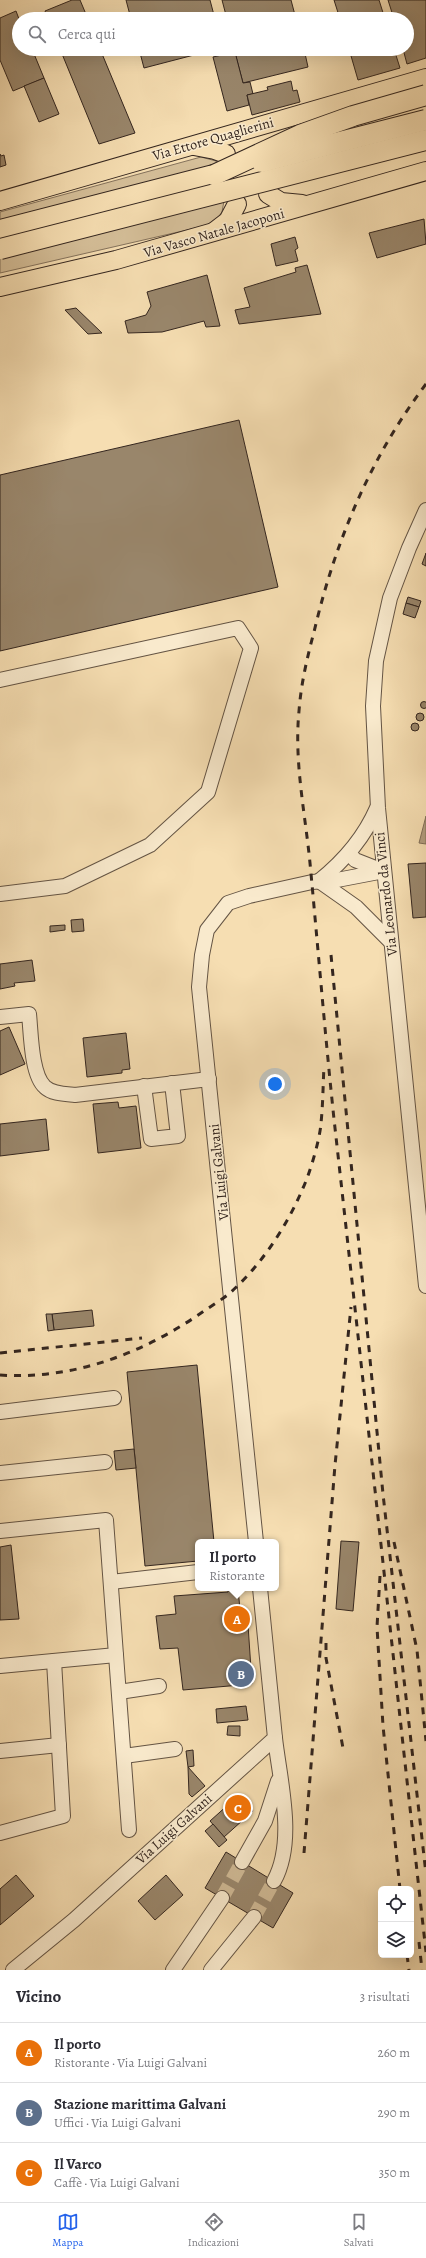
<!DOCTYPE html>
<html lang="it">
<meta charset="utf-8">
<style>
:root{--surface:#fff;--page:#f7f7f7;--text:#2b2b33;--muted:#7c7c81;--line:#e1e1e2;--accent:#2563eb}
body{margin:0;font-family:Alegreya,serif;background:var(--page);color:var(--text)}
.controls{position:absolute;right:12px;bottom:12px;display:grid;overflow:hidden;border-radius:6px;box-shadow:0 4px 16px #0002}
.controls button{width:36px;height:36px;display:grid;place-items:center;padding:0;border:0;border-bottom:1px solid var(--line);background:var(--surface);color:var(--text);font:20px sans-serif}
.you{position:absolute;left:275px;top:1084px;width:14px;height:14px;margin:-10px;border:3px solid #fff;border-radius:50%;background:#1a73e8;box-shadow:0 0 0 6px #1a73e833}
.badge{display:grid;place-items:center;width:26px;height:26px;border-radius:50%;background:var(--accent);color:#fff;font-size:13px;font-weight:700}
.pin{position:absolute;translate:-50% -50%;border:2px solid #fff;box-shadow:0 1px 4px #0006}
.popup{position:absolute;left:195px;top:1539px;width:84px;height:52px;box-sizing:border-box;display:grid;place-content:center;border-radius:6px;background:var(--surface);filter:drop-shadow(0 1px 3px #0005);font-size:13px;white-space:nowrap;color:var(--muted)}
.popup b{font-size:15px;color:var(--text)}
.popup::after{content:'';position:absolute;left:50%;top:100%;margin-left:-8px;border:8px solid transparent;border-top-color:var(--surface)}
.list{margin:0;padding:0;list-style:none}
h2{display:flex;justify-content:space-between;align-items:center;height:52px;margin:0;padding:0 16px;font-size:17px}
h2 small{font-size:13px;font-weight:400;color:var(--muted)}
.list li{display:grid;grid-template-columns:26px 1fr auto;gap:12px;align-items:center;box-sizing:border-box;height:60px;padding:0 16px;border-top:1px solid var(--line)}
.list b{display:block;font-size:15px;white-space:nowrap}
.list p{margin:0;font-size:13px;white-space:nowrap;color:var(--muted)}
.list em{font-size:13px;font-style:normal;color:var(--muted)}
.icon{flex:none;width:22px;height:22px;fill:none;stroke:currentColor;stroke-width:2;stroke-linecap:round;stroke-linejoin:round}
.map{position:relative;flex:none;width:426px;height:1970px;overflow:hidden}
.search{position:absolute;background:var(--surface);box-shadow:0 4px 16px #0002;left:12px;right:12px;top:12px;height:44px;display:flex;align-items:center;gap:10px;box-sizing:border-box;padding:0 14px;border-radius:22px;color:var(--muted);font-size:15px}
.sheet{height:232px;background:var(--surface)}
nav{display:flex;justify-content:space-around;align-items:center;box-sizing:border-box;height:56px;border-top:1px solid var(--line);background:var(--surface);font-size:11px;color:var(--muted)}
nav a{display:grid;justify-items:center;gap:2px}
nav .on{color:var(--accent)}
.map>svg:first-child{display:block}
.green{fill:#d5bf99;stroke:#84725c}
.water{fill:#b49f80;stroke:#816f59}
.building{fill:#99866b;stroke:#34261f}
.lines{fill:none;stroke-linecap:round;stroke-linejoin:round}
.minor-tunnel{stroke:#cfb995;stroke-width:14;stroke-dasharray:14 7;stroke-linecap:butt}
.minor-casing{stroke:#645444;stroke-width:16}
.major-casing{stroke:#34261f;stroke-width:20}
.highway-casing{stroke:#34261f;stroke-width:22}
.minor{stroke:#f9eacd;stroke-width:14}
.major{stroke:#f6deb2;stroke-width:18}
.highway{stroke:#f6deb2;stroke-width:20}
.rail{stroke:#34261f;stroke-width:3;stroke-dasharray:7 7;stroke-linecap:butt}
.highway-bridge-casing{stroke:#34261f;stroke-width:22;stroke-linecap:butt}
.highway-bridge{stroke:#f6deb2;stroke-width:20}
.labels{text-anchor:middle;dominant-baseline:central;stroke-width:3;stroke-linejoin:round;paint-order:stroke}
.street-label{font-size:14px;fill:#34261f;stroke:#f9eacd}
</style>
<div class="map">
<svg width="426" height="1970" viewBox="0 0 426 1970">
<rect width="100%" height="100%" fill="#f6deb2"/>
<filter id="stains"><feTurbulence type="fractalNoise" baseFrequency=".005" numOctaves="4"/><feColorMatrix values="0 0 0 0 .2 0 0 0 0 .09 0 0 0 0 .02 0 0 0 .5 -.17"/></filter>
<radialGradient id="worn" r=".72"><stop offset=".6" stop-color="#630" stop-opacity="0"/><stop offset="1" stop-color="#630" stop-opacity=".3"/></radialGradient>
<path class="green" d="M201,157L216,161L227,184L222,212L213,224L0,273V212Z"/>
<path class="water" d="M426,816V844L419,843Z"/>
<g class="building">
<path d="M72,0H80L88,19H48L45,11Z"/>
<path d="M126,0H210L215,19H131Z"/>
<path d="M222,0H291L296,19H227Z"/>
<path d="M334,0H379L385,19H340Z"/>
<path d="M388,0H426V58L407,64L403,49H407V19H394Z"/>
<path d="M16,11L19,19V49H32L44,78L13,91L0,60V18Z"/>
<path d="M60,49H100L135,133L99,144Z"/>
<path d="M139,49H217L144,68Z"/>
<path d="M234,49H304L308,67L243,83Z"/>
<path d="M349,49H394L400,68L358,80Z"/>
<path d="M235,52L243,83L250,82L253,94L247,95L249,105L227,111L213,57Z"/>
<path d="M44,78L59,114L39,122L24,86Z"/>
<path d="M291,81L293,91L297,90L300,102L252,115L247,95L268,90L267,87Z"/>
<path d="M0,154L1,156L4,155L6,165L0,167Z"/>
<path d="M424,219L426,244L377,258L369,233Z"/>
<path d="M295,237L298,248L295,250L298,261L276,266L271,244Z"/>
<path d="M307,265L321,314L239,324L235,310L250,307L244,288L296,272L295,268Z"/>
<path d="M207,275L220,326L206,327L204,321L162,332L128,333L125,321L146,315L151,306L147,292Z"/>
<path d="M76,308L102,333L88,334L65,310Z"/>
<path d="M239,420L278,587L0,651V475Z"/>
<path d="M426,553V566L422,564Z"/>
<path d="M408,597L421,601L419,607L406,603Z"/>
<path d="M406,603L419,607L415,618L403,614Z"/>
<circle cx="424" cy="705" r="3.5"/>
<circle cx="420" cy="717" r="4"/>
<circle cx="415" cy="727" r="4"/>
<path d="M426,863V917L413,918L408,864Z"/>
<path d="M83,919L84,931L72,932L71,920Z"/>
<path d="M65,925V930L50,932V926Z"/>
<path d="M32,960L35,981L14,983L15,986L0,989V964Z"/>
<path d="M9,1027L25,1064L0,1075V1031Z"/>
<path d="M126,1033L130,1069L122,1070V1073L87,1077L83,1038Z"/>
<path d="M118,1102L119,1108L136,1106L141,1148L98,1153L93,1104Z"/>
<path d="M46,1119L49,1150L0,1156V1124Z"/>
<path d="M92,1310L94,1326L54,1330L52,1314Z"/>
<path d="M46,1314H52L54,1330L48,1331Z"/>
<path d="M197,1365L214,1542H198V1561L145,1566L127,1372Z"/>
<path d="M134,1449L136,1468L116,1470L114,1451Z"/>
<path d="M341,1541L359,1542L353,1611L336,1609Z"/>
<path d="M11,1545L19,1619L0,1620V1547Z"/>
<path d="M228,1588H238L240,1610H247L252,1684L183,1690L178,1648L160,1649L156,1616L176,1614L174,1596L228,1592Z"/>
<path d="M246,1706L248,1720L217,1723L216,1709Z"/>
<path d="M228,1726H240V1736L227,1735Z"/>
<path d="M193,1750L194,1766L188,1767L186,1751Z"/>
<path d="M188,1767L205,1786L192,1797L189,1794Z"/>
<path d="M239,1795L253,1811L224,1837L210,1821Z"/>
<path d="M213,1824L227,1840L219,1847L205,1831Z"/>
<path d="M226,1852L293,1893L273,1928L205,1888Z"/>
<path d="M16,1875L34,1896L0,1925V1889Z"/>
<path d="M166,1875L183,1895L155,1920L138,1901Z"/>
</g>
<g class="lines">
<g class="minor-tunnel">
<path d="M222,1898L242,1862"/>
<path d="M254,1917L274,1881"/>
</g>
<g class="minor-casing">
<g id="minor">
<path d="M426,510L409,548L390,598L376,661L373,706L378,808L426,1286"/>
<path d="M0,680L238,628L251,648L208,792L150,845L65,886L0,894"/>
<path d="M350,854L355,860L383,871"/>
<path d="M319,881C344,861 364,838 377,808"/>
<path d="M319,881L356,907L390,941"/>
<path d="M0,1017L29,1014C31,1032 31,1075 45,1087C52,1094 66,1094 75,1095L209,1079"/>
<path d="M144,1086L151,1139L178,1136L172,1083"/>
<path d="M0,1412L114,1398"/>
<path d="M0,1473L105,1462"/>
<path d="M0,1531L106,1520L116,1655L0,1666"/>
<path d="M256,1542L199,987L202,955L207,930L228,903L249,896L312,882L337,880L384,871"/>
<path d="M111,1582L198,1572"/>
<path d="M116,1655L129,1830"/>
<path d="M119,1692L159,1686"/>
<path d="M0,1751L59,1745"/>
<path d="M124,1756L175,1749"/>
<path d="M0,1833L63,1816L54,1661"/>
<path d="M242,1862L265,1821L278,1781"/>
<path d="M274,1881C296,1841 280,1782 275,1738"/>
<path d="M13,1970L74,1920L275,1738L260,1588"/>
<path d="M173,1970L222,1898"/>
<path d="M211,1970L254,1917"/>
</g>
</g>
<g class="major-casing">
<g id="major">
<path d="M194,146L215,150L226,154"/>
<path d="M268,194L281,202L302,204"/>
<path d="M0,201L426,78"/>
<path d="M215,231L228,221L237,204"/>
<path d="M0,287L116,260L426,171"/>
</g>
</g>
<g class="highway-casing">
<path id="highway" d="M0,230L214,175"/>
</g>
<use href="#minor" class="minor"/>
<use href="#major" class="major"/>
<use href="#highway" class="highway"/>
<g class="rail">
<path d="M426,384C370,458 335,542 314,632C307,658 301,684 299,711C294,762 305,812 310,863C318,948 325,1034 334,1119C365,1397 395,1674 426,1952"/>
<path d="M331,955L383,1494L426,1874"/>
<path d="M0,1353L142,1338"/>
<path d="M0,1375C74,1380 144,1353 204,1311C213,1305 223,1299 231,1292C262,1264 287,1226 303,1188C310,1173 320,1139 321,1123C323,1104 323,1085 324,1066"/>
<path d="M394,1542L417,1650L426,1741"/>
<path d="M380,1576L377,1627L383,1726L400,1889"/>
<path d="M326,1643V1658L343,1748"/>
<path d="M304,1853L335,1465L351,1307"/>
<path d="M419,1942L422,1970"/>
<path d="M407,1955L409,1970"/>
</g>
<g class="highway-bridge-casing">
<g id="highway-bridge">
<path d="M262,162L426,120"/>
<path d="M214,175L300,135L353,116L426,95"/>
<path d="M0,249L426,140"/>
</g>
</g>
<use href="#highway-bridge" class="highway-bridge"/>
</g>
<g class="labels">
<g class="street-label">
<text transform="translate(213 139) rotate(-16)">Via Ettore Quaglierini</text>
<text transform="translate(214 233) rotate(-16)">Via Vasco Natale Jacoponi</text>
<text transform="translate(386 894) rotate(-96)">Via Leonardo da Vinci</text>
<text transform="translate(219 1172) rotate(-96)">Via Luigi Galvani</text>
<text transform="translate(174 1829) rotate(-42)">Via Luigi Galvani</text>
</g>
</g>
<rect width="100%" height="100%" filter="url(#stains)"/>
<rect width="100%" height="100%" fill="url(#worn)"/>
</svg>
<div class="controls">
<button><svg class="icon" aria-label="locate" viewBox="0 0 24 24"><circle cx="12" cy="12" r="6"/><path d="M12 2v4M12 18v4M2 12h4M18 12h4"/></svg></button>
<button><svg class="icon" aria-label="layers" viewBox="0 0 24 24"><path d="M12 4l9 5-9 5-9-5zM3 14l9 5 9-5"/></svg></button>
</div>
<div class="you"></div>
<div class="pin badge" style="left:237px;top:1619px;background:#e8710a">A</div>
<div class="popup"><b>Il porto</b>Ristorante</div>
<div class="pin badge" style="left:241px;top:1674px;background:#5c6f8a">B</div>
<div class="pin badge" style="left:238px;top:1808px;background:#e8710a">C</div>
<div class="search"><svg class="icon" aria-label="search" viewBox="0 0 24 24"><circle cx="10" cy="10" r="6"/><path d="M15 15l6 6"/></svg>Cerca qui</div>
</div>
<section class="sheet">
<h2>Vicino<small>3 risultati</small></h2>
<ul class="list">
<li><span class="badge" style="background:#e8710a">A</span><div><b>Il porto</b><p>Ristorante · Via Luigi Galvani</p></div><em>260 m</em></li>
<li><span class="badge" style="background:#5c6f8a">B</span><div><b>Stazione marittima Galvani</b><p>Uffici · Via Luigi Galvani</p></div><em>290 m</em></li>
<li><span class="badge" style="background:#e8710a">C</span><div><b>Il Varco</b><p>Caffè · Via Luigi Galvani</p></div><em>350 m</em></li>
</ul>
</section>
<nav>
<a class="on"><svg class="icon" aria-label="map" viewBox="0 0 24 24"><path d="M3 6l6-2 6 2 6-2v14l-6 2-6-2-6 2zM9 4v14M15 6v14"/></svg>Mappa</a>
<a><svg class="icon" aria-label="directions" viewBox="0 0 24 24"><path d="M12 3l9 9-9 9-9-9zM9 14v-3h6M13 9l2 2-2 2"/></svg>Indicazioni</a>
<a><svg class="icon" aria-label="saved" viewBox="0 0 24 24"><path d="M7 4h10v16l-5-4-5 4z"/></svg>Salvati</a>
</nav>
